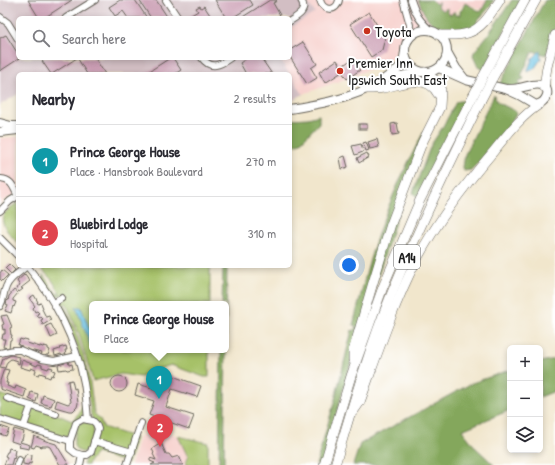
<!DOCTYPE html>
<meta charset="utf-8">
<style>
:root{--surface:#fff;--page:#f7f7f7;--text:#2b2b33;--muted:#7c7c81;--line:#e1e1e2;--accent:#c8321e}
body{margin:0;font-family:"Patrick Hand",sans-serif;background:var(--page);color:var(--text)}
.controls{position:absolute;right:12px;bottom:12px;display:grid;overflow:hidden;border-radius:6px;box-shadow:0 2px 6px #0003}
.controls button{width:36px;height:36px;display:grid;place-items:center;padding:0;border:0;border-bottom:1px solid var(--line);background:var(--surface);color:var(--text);font:20px sans-serif}
.you{position:absolute;left:349px;top:265px;width:14px;height:14px;margin:-10px;border:3px solid #fff;border-radius:50%;background:#1a73e8;box-shadow:0 0 0 6px #1a73e833}
.badge{display:grid;place-items:center;width:26px;height:26px;border-radius:50%;background:var(--accent);color:#fff;font-size:13px;font-weight:700}
.pin{position:absolute;translate:-50% -33px;filter:drop-shadow(0 1px 2px #0008)}
.pin::after{content:'';position:absolute;top:21px;width:14px;height:12px;background:inherit;clip-path:polygon(0 0,100% 0,50% 100%)}
.popup{position:absolute;left:89px;top:301px;width:140px;height:52px;box-sizing:border-box;display:grid;place-content:center;border-radius:6px;background:var(--surface);filter:drop-shadow(0 1px 3px #0005);font-size:13px;white-space:nowrap;color:var(--muted)}
.popup b{font-size:15px;color:var(--text)}
.popup::after{content:'';position:absolute;left:50%;top:100%;margin-left:-8px;border:8px solid transparent;border-top-color:var(--surface)}
.list{margin:0;padding:0;list-style:none}
h2{display:flex;justify-content:space-between;align-items:center;height:52px;margin:0;padding:0 16px;font-size:17px}
h2 small{font-size:13px;font-weight:400;color:var(--muted)}
.list li{display:grid;grid-template-columns:26px 1fr auto;gap:12px;align-items:center;box-sizing:border-box;height:72px;padding:0 16px;border-top:1px solid var(--line)}
.list b{display:block;font-size:15px;white-space:nowrap}
.list p{margin:0;font-size:13px;white-space:nowrap;color:var(--muted)}
.list em{font-size:13px;font-style:normal;color:var(--muted)}
.icon{flex:none;width:22px;height:22px;fill:none;stroke:currentColor;stroke-width:2;stroke-linecap:round;stroke-linejoin:round}
.map{position:relative;flex:none;width:555px;height:465px;overflow:hidden}
.search{position:absolute;background:var(--surface);box-shadow:0 2px 6px #0003;left:16px;top:16px;width:276px;height:44px;display:flex;align-items:center;gap:10px;box-sizing:border-box;padding:0 14px;border-radius:6px;color:var(--muted);font-size:15px}
.panel{position:absolute;background:var(--surface);box-shadow:0 2px 6px #0003;left:16px;top:72px;width:276px;height:196px;border-radius:6px}
.map>svg:first-child{display:block}
.built{fill:#f7d0cc}
.industrial{fill:#d2bec3}
.green{fill:#a6c168;stroke:#616e42}
.forest{fill:#84a75c;stroke:#50623c}
.water{fill:#64c0e2;stroke:#406e7f}
.building{fill:#c798af}
.lines{fill:none;stroke-linecap:round;stroke-linejoin:round}
.minor-casing{stroke:#67635a;stroke-width:8}
.major-casing{stroke:#67635a;stroke-width:10}
.highway-casing{stroke:#67635a;stroke-width:10}
.minor{stroke:#fff;stroke-width:6}
.major{stroke:#fff;stroke-width:8}
.highway{stroke:#fff;stroke-width:9}
.highway-bridge-casing{stroke:#67635a;stroke-width:10;stroke-linecap:butt}
.highway-bridge{stroke:#fff;stroke-width:9}
.poi-dot{fill:#c8321e;stroke:#fff;stroke-width:1.5}
.labels{text-anchor:middle;dominant-baseline:central;stroke-width:4;stroke-linejoin:round;paint-order:stroke}
.shield{fill:#fff;stroke:#606060;stroke-width:1}
.shield-label{font-size:14px;font-weight:bold;fill:#1c1c1c}
.poi-label{font-size:15px;fill:#1c1c1c;stroke:#fff;text-anchor:start}
</style>
<div class="map">
<svg width="555" height="465" viewBox="0 0 555 465">
<rect width="100%" height="100%" fill="#fff"/>
<filter id="ink" filterUnits="userSpaceOnUse"><feTurbulence type="fractalNoise" baseFrequency=".025" numOctaves="2"/><feDisplacementMap in="SourceGraphic" scale="8" xChannelSelector="R" yChannelSelector="G"/><feConvolveMatrix kernelMatrix="1 2 1 2 8 2 1 2 1" color-interpolation-filters="sRGB"/></filter>
<filter id="wash" filterUnits="userSpaceOnUse"><feTurbulence type="fractalNoise" baseFrequency=".012" numOctaves="4" result="noise"/><feDisplacementMap in="SourceGraphic" scale="16" xChannelSelector="R" yChannelSelector="G"/><feGaussianBlur stdDeviation="0.9" result="paint"/><feColorMatrix in="noise" values="0 0 0 0 0 0 0 0 0 0 0 0 0 0 0 0 0 1.4 0 .05"/><feComposite in="paint" operator="in"/></filter>
<g filter="url(#wash)">
<rect width="100%" height="100%" fill="#f1e6cc"/>
<g class="built">
<path d="M306,0H489L483,10L465,3L441,25L426,23L414,27L404,36L396,53L385,63L345,79L303,94L279,58H290V28L314,13Z"/>
<path d="M18,137V193L3,201L0,205V138Z"/>
<path d="M158,428L178,436L188,457L185,465H131L139,437Z"/>
</g>
<path class="industrial" d="M0,0H306L315,13L290,28V18H18V58H279L303,94L290,102V74H18V94L0,105Z"/>
<g class="green">
<path d="M18,202V243C11,236 0,225 3,215C7,210 13,206 18,202Z"/>
<path d="M39,266H210V304H92V350H209V377H204L171,365L158,369L141,377L121,374L93,381L79,334L66,303L64,305L74,327L83,354L90,383L94,413L100,419L103,427L136,438L128,463L96,453C93,458 89,460 88,465H83L85,459L98,429L93,421L91,415L89,401L77,346L68,325L59,307L61,302L64,300L65,301L52,280Z"/>
<path d="M43,275L56,293L57,294L59,293L61,295L57,297C49,295 41,282 43,275Z"/>
<path d="M0,394L56,414L72,421L80,412L83,404H85L84,412L70,441L0,419Z"/>
<path d="M85,421C88,422 91,423 93,425C96,429 91,449 86,451C82,454 75,450 74,445C73,442 77,427 79,424C81,422 82,422 85,421Z"/>
<path d="M178,436L208,443V465H185L188,457Z"/>
</g>
<g class="forest">
<path d="M418,0H432L436,4L439,2L437,6L443,11L447,8V12L451,15L453,12H455L454,15H460V11L462,10L465,3L481,12L487,0H494L489,8L477,21V27C475,29 471,31 469,31C460,33 439,29 433,24C425,18 422,8 418,0Z"/>
<path d="M512,0H519L520,2L484,70L478,67L473,56L474,52L487,36Z"/>
<path d="M545,0H555V30L546,55L533,51L521,76L524,78L523,80H520L519,83L521,86L498,87Z"/>
<path d="M494,95L497,102L515,111L516,114L513,119L508,127L478,163L471,170L464,171L463,167L465,154Z"/>
<path d="M460,101H463L467,104L421,195L416,196L413,193L414,190L431,145L444,125L456,102Z"/>
<path d="M319,115V123L301,142L290,148V119L308,118Z"/>
<path d="M424,131L356,345L322,465H316L334,403L352,330L354,331L355,329L359,328L355,327L356,326L353,325C361,296 367,266 377,237C390,200 406,165 424,131Z"/>
<path d="M223,266H227L226,348V304H222Z"/>
<path d="M221,350H226L224,465H219Z"/>
<path d="M555,359V391L540,397V362Z"/>
<path d="M510,370V410L462,430L476,448L494,465H353L360,444L472,383Z"/>
</g>
<g class="water">
<path d="M540,51L541,59L534,69L527,72L532,59Z"/>
<path d="M76,307H81L92,335V349Z"/>
</g>
<g id="blocks">
<g class="building">
<path d="M28,0H72L44,18H39Z"/>
<path d="M120,0H135L147,18H128L123,11L115,16L109,7Z"/>
<path d="M139,0H156L168,18H151Z"/>
<path d="M215,0H250L253,5L232,18H226Z"/>
<path d="M270,0H276L277,1L273,3L280,15L275,18H241Z"/>
<path d="M200,6L201,8L204,6L212,18H189L188,17L198,11L196,8Z"/>
<path d="M369,12L385,38L382,50L371,57L350,24Z"/>
<path d="M6,35L18,54V58H20L0,71V38Z"/>
<path d="M303,42L317,64L311,68L317,78L307,84L290,57V50Z"/>
<path d="M46,58H77L52,74H51L42,61Z"/>
<path d="M80,58H95L105,74H87L78,59Z"/>
<path d="M170,58H173L181,70L175,74H145Z"/>
<path d="M247,58H261L272,74H246L240,63Z"/>
<path d="M352,59L360,70L347,79L342,72L325,83L319,72L337,60L341,67Z"/>
<path d="M397,123L399,134L392,135L391,124Z"/>
<rect x="359" y="124" width="8" height="5"/>
<path d="M377,139L379,147L370,149L368,142Z"/>
<path d="M366,142L369,150L366,151L363,143Z"/>
<path d="M361,144L363,152L355,155L352,146Z"/>
<path d="M367,153L369,157L359,163L357,158Z"/>
<path d="M345,156L348,167L342,169L340,158Z"/>
<path d="M9,264L15,270L11,274L5,268Z"/>
<path d="M2,270L8,275L2,281L0,279V273Z"/>
<path d="M25,274L30,281L21,288L23,289L19,292L16,288L20,286L17,281Z"/>
<path d="M14,290L18,293L13,299V301L16,302L14,307L13,306L11,313L5,311L8,305L6,304L7,300L8,301L9,296Z"/>
<path d="M34,295L38,302H37L38,304L41,303L43,308L42,309L46,317L49,316L51,320L43,325L41,320L43,319L41,317L39,318L37,314L39,313L37,311L35,312L33,308L35,306L29,298Z"/>
<path d="M7,315L12,327L10,328L11,335H12L11,340H10L9,348L3,347L5,339H2L3,334H5V329L3,330L2,325L4,324L1,316Z"/>
<path d="M51,324L57,335L51,338L46,326Z"/>
<path d="M20,339L23,340L24,339L28,340L27,343L40,347V346L43,347L44,346L48,347V349L50,350L48,355H46L45,356L41,355L42,353L21,348L22,346L18,345Z"/>
<path d="M66,346L67,350H65L66,355L62,356L61,354L55,356L54,351L60,349L59,348Z"/>
<path d="M11,355L19,357L18,359H20L19,364L17,363V361L11,359L7,362L5,368L0,367L3,359Z"/>
<path d="M22,360L37,366L38,364L42,365V367L48,369L49,367L53,368L52,370L55,371L53,376L51,375L50,378L45,376L46,375L40,373L39,375L35,374L36,370L31,368L30,370L20,367Z"/>
<path d="M68,361L69,365L72,364L73,369L67,370L66,369L59,370L58,365L65,363L64,362Z"/>
<path d="M4,369L9,370L6,379L7,380L6,383H8L7,386L15,389L16,386L26,390L24,397L0,389V381Z"/>
<path d="M164,373L201,386L197,397L172,389L166,407L194,416L189,429L149,415L154,401L135,395L138,384L158,390Z"/>
<circle cx="119" cy="384" r="8"/>
<path d="M72,380L74,389L76,388L78,403L77,407L73,411H69L55,407L57,400L68,404L71,402L68,381Z"/>
<path d="M31,392L38,394L36,402L29,399Z"/>
<path d="M43,395L54,399L51,406L41,403Z"/>
<path d="M0,426L9,429L6,436L0,434Z"/>
<path d="M14,429L24,432L22,440H21L20,442L30,445L29,449L19,447L20,444L11,441Z"/>
<path d="M34,436L46,441L56,444L69,465H60L50,447L48,446H42V447L36,445L34,448L31,447Z"/>
<path d="M161,443L166,454H169L172,458L179,456L183,465H151L155,463L150,461V458L156,460L153,454L154,453L152,449Z"/>
<path d="M9,448L15,450L14,455H15L14,459L13,458L11,465H4L7,457L5,456L7,452H8Z"/>
<path d="M26,454L32,455L31,464L29,463L28,465L23,464V461H22Z"/>
</g>
</g>
</g>
<g filter="url(#ink)">
<use href="#blocks" fill-opacity="0" stroke="#67635a" stroke-width="1"/>
<g class="lines">
<g class="minor-casing">
<g id="minor">
<path d="M166,0L178,18"/>
<path d="M320,0C323,12 337,12 339,0"/>
<path d="M403,0L410,25L409,40"/>
<path d="M411,0C416,15 419,20 431,31"/>
<path d="M0,17L8,23L18,39"/>
<path d="M66,18L95,0"/>
<path d="M290,21C298,16 308,11 301,0"/>
<path d="M202,58C211,70 220,65 230,58"/>
<path d="M1,179C12,180 13,187 18,196"/>
<path d="M0,211L10,201L18,196"/>
<path d="M0,238L18,256"/>
<path d="M27,266C55,299 76,340 84,383C86,395 87,408 88,420"/>
<path d="M54,303L62,298"/>
<path d="M0,306C4,299 3,294 6,287C9,278 20,272 27,266"/>
<path d="M0,353L14,350H20L42,359L54,361L77,356"/>
<path d="M7,398L56,414"/>
<path d="M0,419L70,441"/>
<path d="M83,419L93,421L96,424L98,429L91,452L87,455H82L75,453L70,449V441L76,423Z"/>
<path d="M24,426L31,406"/>
<path d="M94,441L132,452"/>
<path d="M17,465L19,460"/>
<path d="M80,465L82,455"/>
<path d="M127,465L141,423"/>
</g>
</g>
<g class="major-casing">
<g id="major">
<circle cx="426" cy="51" r="21"/>
<path d="M447,52L456,68L464,78"/>
<path d="M439,68L466,80L506,89L519,95L536,105C546,103 553,89 541,85C534,83 526,87 519,88C515,89 510,89 506,89"/>
<path d="M386,79L421,72"/>
<path d="M290,109C325,103 363,97 391,74C395,71 400,68 402,64C404,60 404,56 405,52"/>
<path d="M0,123L11,126H18"/>
<path d="M0,132L18,130"/>
</g>
</g>
<g class="highway-casing">
<g id="highway">
<path d="M439,35C449,35 459,36 468,33C483,28 491,13 500,0"/>
<path d="M483,77L525,0"/>
<path d="M492,79L536,0"/>
<path d="M544,87L547,67L555,35"/>
<path d="M367,89C372,89 378,89 383,88C401,85 426,72 438,94"/>
<path d="M353,360V351L372,286L391,224L422,143L440,107L441,90L435,80L425,72"/>
<path d="M353,412L360,402C377,355 393,306 416,261C437,221 464,186 493,152C507,135 521,116 540,104"/>
<path d="M324,465L351,376L383,287L420,200L473,96"/>
<path d="M335,465C352,408 368,351 391,295C418,229 449,165 481,100"/>
</g>
</g>
<use href="#minor" class="minor"/>
<use href="#major" class="major"/>
<use href="#highway" class="highway"/>
<g class="highway-bridge-casing">
<g id="highway-bridge">
<path d="M473,96L483,77"/>
<path d="M481,100L492,79"/>
</g>
</g>
<use href="#highway-bridge" class="highway-bridge"/>
</g>
</g>
<g class="poi-dot">
<circle cx="367" cy="31" r="4"/>
<circle cx="340" cy="71" r="4"/>
</g>
<g class="labels">
<rect class="shield" x="394" y="245" width="26" height="24" rx="3"/>
<g class="shield-label">
<text x="407" y="257">A14</text>
</g>
<g class="poi-label">
<text x="375" y="31">Toyota</text>
<text x="348" y="62">Premier Inn<tspan x="348" dy="17">Ipswich South East</tspan></text>
</g>
</g>
</svg>
<div class="controls">
<button>+</button>
<button>−</button>
<button><svg class="icon" aria-label="layers" viewBox="0 0 24 24"><path d="M12 4l9 5-9 5-9-5zM3 14l9 5 9-5"/></svg></button>
</div>
<div class="you"></div>
<div class="pin badge" style="left:159px;top:399px;background:#0f9aa8">1</div>
<div class="popup"><b>Prince George House</b>Place</div>
<div class="pin badge" style="left:160px;top:447px;background:#e0444e">2</div>
<div class="search"><svg class="icon" aria-label="search" viewBox="0 0 24 24"><circle cx="10" cy="10" r="6"/><path d="M15 15l6 6"/></svg>Search here</div>
<section class="panel">
<h2>Nearby<small>2 results</small></h2>
<ul class="list">
<li><span class="badge" style="background:#0f9aa8">1</span><div><b>Prince George House</b><p>Place · Mansbrook Boulevard</p></div><em>270 m</em></li>
<li><span class="badge" style="background:#e0444e">2</span><div><b>Bluebird Lodge</b><p>Hospital</p></div><em>310 m</em></li>
</ul>
</section>
</div>
